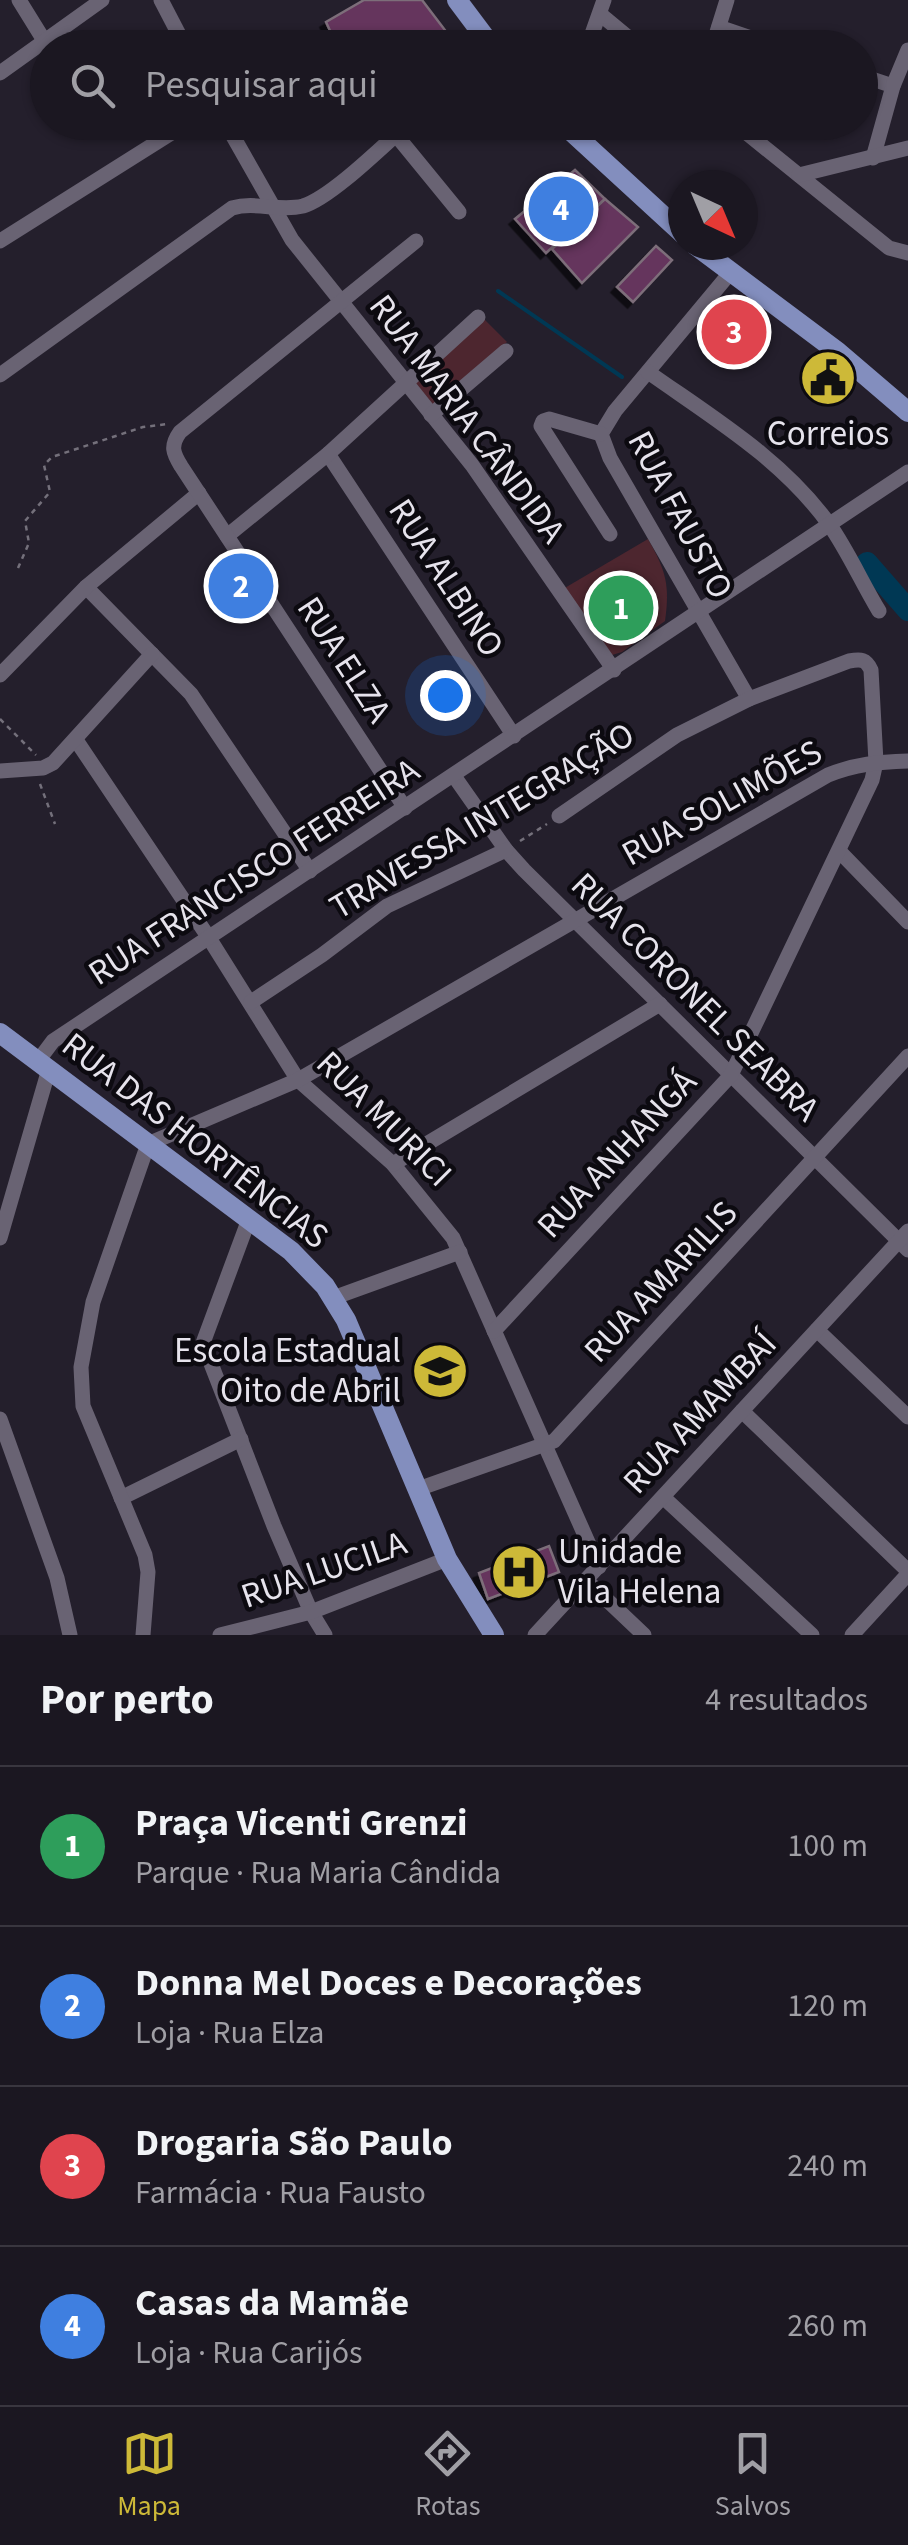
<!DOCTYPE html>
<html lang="pt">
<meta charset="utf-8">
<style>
:root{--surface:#1b1721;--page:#28242e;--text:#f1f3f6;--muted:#a09fa5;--line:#39363f;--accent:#cdb938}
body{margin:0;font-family:"Source Sans 3",sans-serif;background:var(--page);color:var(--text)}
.compass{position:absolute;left:668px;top:170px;width:90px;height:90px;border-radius:50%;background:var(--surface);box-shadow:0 2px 8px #0004;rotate:136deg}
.you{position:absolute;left:445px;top:695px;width:35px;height:35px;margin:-25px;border:8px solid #fff;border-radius:50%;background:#1a73e8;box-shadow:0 0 0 15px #1a73e833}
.badge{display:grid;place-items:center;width:65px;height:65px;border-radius:50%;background:var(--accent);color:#fff;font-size:32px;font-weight:700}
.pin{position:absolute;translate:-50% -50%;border:5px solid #fff;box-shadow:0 2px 10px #0006}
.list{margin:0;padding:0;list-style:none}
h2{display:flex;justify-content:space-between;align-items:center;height:130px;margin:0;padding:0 40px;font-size:42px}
h2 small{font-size:32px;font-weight:400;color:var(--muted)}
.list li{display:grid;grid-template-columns:65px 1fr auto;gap:30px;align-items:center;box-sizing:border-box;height:160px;padding:0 40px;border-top:2px solid var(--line)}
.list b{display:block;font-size:38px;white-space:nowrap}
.list p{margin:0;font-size:32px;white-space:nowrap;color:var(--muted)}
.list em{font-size:32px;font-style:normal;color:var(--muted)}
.icon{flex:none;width:55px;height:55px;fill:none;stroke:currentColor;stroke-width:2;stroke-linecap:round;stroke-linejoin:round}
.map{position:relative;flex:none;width:908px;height:1635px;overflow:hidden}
.search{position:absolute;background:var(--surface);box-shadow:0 2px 8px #0004;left:30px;right:30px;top:30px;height:110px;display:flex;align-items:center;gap:25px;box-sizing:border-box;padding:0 35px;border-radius:55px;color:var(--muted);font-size:38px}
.sheet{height:770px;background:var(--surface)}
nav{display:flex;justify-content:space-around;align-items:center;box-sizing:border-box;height:140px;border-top:2px solid var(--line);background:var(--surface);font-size:28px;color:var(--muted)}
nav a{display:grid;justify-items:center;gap:5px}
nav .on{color:var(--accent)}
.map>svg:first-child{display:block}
.green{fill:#4d262f}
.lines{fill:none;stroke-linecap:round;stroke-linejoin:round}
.stream{stroke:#003854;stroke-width:4}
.river{stroke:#003854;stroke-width:22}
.building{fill:#65345d;stroke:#7d6e7a;stroke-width:2.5;filter:url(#shadow)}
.path{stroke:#74707b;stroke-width:2.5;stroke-dasharray:5 5;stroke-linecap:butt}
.minor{stroke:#696373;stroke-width:15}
.major{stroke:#838ebe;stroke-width:20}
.labels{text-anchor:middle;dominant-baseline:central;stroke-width:9;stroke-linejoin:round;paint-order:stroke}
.street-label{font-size:35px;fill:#e6e3ec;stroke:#0c0a10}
.poi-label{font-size:35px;fill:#e6e3ec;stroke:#0c0a10}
</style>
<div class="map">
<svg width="908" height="1635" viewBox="0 0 908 1635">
<defs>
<filter id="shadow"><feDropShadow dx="-5.5" dy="5.5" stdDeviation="0" flood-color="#0009"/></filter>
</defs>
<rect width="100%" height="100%" fill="#241f2c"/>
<g class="green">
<path d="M483,318L507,342L433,405L414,382Z"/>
<path d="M648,539C666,571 670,585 665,621L622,652L612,655L563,589Z"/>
</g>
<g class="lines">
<path class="stream" d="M498,291L622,377"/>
<path class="river" d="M867,563L908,610"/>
</g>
<g class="building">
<path d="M364,0H422L451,38L440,48H338L326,22Z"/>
<path d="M575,170L605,199L546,253L515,219Z"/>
<path d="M605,199L638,227L582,283L552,249Z"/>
<path d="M656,246L672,260L633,302L617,287Z"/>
<path d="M549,1546L559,1572L488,1599L479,1573Z"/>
</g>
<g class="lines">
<g class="path">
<path d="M18,568L29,543L25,521L50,492L44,465L52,457L143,427L168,424"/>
<path d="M0,719L36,755"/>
<path d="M40,784L55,824"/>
<path d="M520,841L547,824"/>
</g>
<g class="minor">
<path d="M19,0L45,42"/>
<path d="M161,0L186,48"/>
<path d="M600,14L641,48"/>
<path d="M719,27L780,48"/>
<path d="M587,48L604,0"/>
<path d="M712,48L727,0"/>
<path d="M0,73L102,0"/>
<path d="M860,75L893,86"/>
<path d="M225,122L292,240L472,465L614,670"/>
<path d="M733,122L889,248L908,253"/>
<path d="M396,135L459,212"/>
<path d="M873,158L893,86L908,50"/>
<path d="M799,175L908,148"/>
<path d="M0,241L189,122"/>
<path d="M730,273L615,411L601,434L610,458L749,699"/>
<path d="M648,372C713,418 782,459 829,524C848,551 862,583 879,611"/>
<path d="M0,375L232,208C256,201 279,212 303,206C331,198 386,143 410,122"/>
<path d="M431,415L506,351"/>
<path d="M601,434L549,419L543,421L541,426L610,534"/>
<path d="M328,454L514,736"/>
<path d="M227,536L328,454L478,317"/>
<path d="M86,587L191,694L310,871"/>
<path d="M0,675L86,587L199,493"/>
<path d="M76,740L209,938L298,1080L393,1164L453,1238L599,1567"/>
<path d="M0,771L43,768L53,763L152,654"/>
<path d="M454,776L506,850L524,870L908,1250"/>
<path d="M405,808L181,466C173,453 170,446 180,432L416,241"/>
<path d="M840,852L908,922"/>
<path d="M251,1002L322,955L387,906L506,850"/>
<path d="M38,1061L53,1041L908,472"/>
<path d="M393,1164L660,1004"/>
<path d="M249,1219L203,1343L274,1526L311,1612L325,1635"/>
<path d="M0,1238L49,1069"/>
<path d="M333,1298L460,1252"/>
<path d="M817,1330L908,1417"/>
<path d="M494,1331L731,1075L872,780L876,762L871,670C866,659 861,659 849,661L749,699L677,735L559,816"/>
<path d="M742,1411L908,1571"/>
<path d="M0,1419L57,1578L70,1635"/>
<path d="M418,1489L554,1441L908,1056"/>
<path d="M663,1497L812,1635"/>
<path d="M121,1498L241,1439"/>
<path d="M586,1580L644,1635"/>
<path d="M143,1635L148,1572L145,1555L83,1406L81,1367L93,1302L148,1144L298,1080L828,775C855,764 879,762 908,761"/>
<path d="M220,1635L311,1612L447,1559"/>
<path d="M535,1635L908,1231"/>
<path d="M852,1635L908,1574"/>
</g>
<g class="major">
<path d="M457,0L493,48"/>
<path d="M561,122L683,234"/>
<path d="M695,245L838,352L908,412"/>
<path d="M0,1033L291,1251L325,1286L346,1320L447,1559L494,1635"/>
</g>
</g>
<defs>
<g id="civic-disc" transform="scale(2.875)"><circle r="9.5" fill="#cdb938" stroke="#0c0a10"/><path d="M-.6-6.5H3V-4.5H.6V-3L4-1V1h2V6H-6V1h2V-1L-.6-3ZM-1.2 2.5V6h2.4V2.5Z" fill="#111"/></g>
<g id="school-disc" transform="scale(2.875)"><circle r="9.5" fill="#cdb938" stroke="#0c0a10"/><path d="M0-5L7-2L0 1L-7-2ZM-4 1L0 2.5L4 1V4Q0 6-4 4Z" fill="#111"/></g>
<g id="hospital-disc" transform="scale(2.875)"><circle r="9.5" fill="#cdb938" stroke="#0c0a10"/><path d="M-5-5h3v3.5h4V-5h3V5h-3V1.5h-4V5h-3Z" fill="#111"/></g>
</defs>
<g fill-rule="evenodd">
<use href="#civic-disc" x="828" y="378"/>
<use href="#school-disc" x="440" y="1371"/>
<use href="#hospital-disc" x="519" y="1572"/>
</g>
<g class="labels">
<g class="street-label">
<text transform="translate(467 419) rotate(53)">RUA MARIA CÂNDIDA</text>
<text transform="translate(680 515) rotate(62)">RUA FAUSTO</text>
<text transform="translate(446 578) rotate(57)">RUA ALBINO</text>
<text transform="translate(344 660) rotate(57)">RUA ELZA</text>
<text transform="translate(722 803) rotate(-29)">RUA SOLIMÕES</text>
<text transform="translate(482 821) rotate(-31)">TRAVESSA INTEGRAÇÃO</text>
<text transform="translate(254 872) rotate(-33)">RUA FRANCISCO FERREIRA</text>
<text transform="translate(695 997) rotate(45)">RUA CORONEL SEABRA</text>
<text transform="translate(384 1119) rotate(45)">RUA MURICI</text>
<text transform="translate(195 1141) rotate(38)">RUA DAS HORTÊNCIAS</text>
<text transform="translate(617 1154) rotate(-47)">RUA ANHANGÁ</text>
<text transform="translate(661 1282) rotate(-47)">RUA AMARILIS</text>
<text transform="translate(700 1413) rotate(-47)">RUA AMAMBAÍ</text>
<text transform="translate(324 1570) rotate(-19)">RUA LUCILA</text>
</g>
<g class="poi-label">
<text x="828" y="434">Correios</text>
<text x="401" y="1351" text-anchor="end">Escola Estadual<tspan x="401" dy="40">Oito de Abril</tspan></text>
<text x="558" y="1552" text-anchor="start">Unidade<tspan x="558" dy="40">Vila Helena</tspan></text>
</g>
</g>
</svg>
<svg class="compass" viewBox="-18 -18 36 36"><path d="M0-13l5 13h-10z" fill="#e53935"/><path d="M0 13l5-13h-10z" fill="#a09fa5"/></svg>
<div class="you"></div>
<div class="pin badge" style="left:621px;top:608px;background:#2e9e5b">1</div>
<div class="pin badge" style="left:241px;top:586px;background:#3f7fe0">2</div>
<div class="pin badge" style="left:734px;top:332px;background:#e0444e">3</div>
<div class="pin badge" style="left:561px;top:209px;background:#3f7fe0">4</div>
<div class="search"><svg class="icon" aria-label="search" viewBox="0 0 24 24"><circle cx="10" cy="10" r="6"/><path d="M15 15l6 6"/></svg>Pesquisar aqui</div>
</div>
<section class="sheet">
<h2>Por perto<small>4 resultados</small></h2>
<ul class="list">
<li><span class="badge" style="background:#2e9e5b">1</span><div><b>Praça Vicenti Grenzi</b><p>Parque · Rua Maria Cândida</p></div><em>100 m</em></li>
<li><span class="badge" style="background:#3f7fe0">2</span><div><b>Donna Mel Doces e Decorações</b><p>Loja · Rua Elza</p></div><em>120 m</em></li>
<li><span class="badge" style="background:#e0444e">3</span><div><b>Drogaria São Paulo</b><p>Farmácia · Rua Fausto</p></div><em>240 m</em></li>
<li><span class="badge" style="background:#3f7fe0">4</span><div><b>Casas da Mamãe</b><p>Loja · Rua Carijós</p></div><em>260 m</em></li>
</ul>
</section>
<nav>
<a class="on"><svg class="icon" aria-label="map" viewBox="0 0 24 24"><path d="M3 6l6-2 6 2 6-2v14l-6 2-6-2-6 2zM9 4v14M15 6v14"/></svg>Mapa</a>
<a><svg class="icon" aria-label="directions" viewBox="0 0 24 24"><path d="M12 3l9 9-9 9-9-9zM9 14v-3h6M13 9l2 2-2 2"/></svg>Rotas</a>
<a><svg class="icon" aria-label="saved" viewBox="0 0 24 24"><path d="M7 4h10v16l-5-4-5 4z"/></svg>Salvos</a>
</nav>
